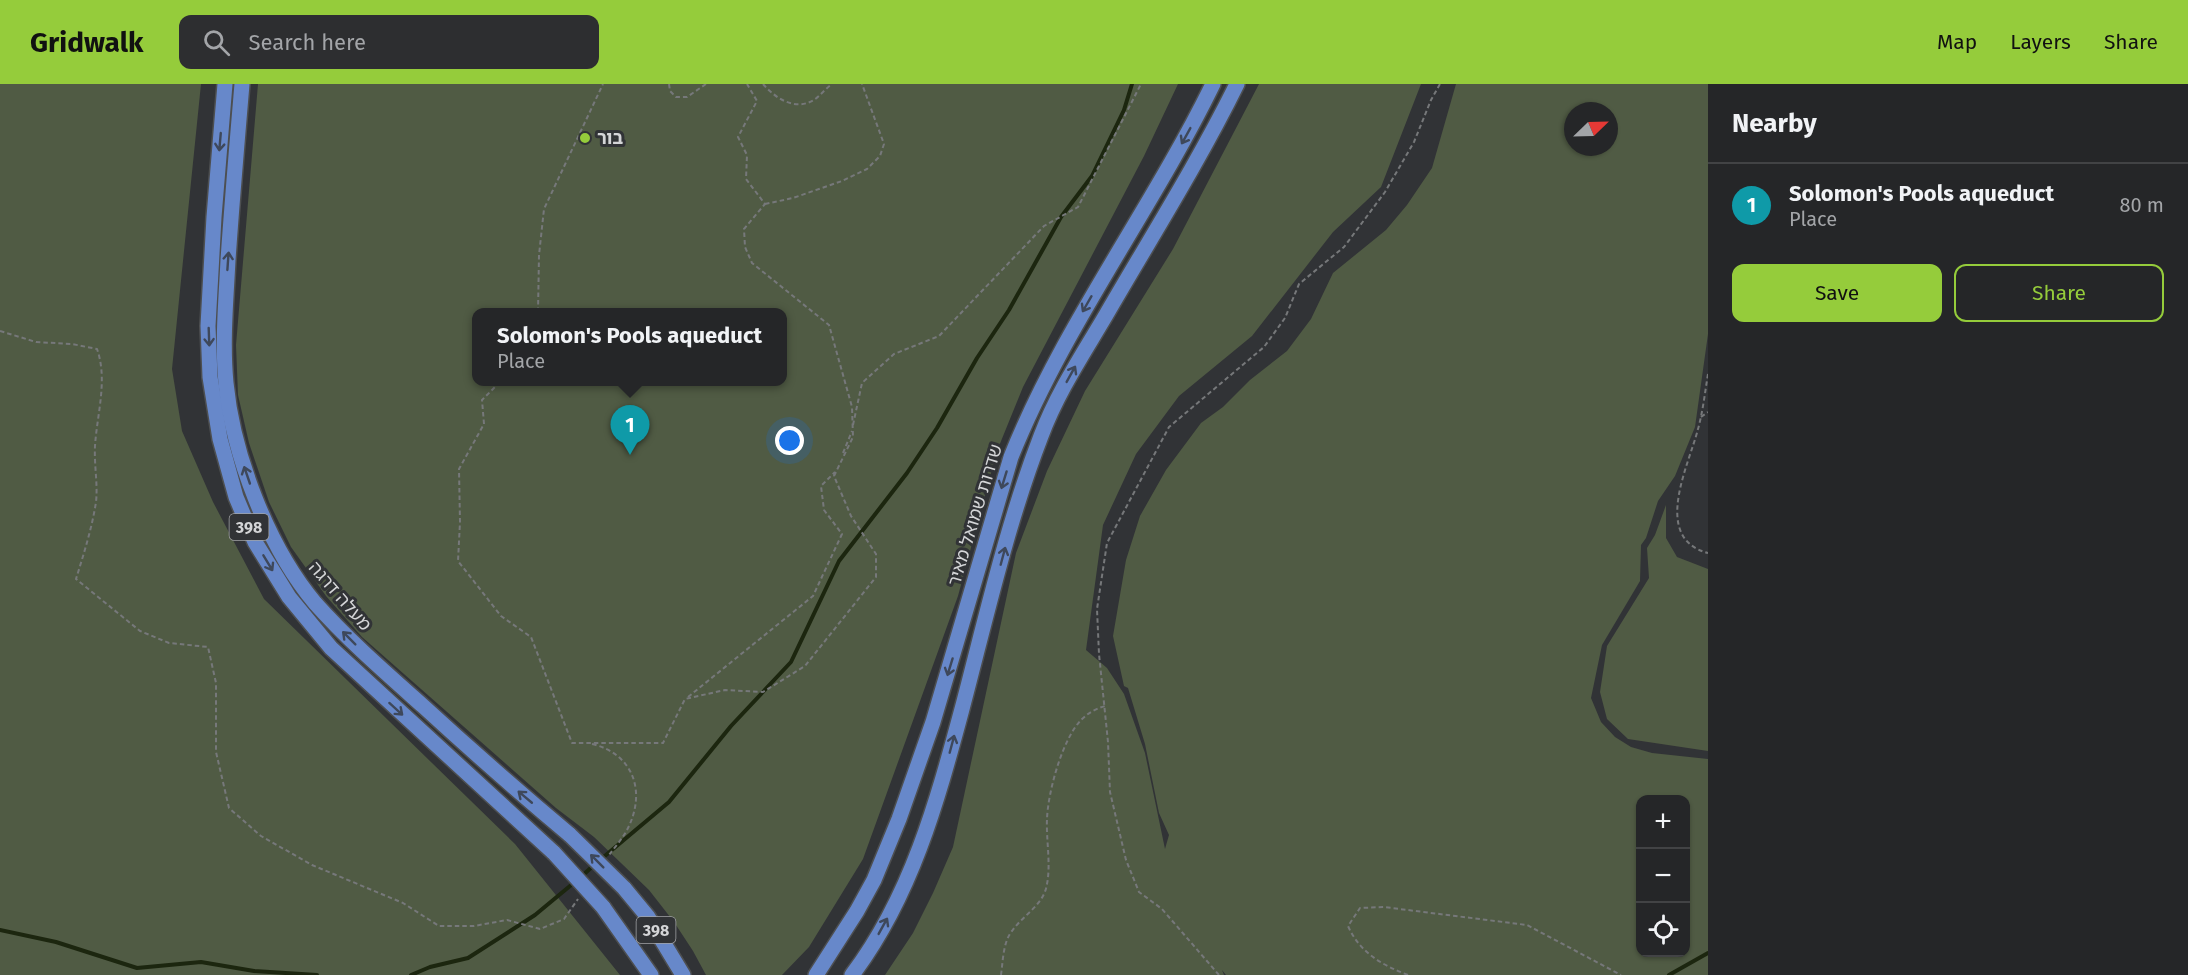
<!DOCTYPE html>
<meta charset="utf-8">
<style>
:root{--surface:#252628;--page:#2d2e30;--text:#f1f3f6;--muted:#a3a5a8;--line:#424345;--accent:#95cc3b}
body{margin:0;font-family:"Fira Sans","Noto Sans Hebrew",sans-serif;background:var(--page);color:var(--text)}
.controls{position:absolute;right:18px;bottom:18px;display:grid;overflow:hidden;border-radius:12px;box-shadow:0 2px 4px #0004}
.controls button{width:54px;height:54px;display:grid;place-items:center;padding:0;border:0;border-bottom:2px solid var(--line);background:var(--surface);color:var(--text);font:30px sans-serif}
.compass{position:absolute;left:1564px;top:18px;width:54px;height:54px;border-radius:50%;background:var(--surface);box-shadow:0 2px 4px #0004;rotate:67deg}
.you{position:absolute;left:790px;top:357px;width:21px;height:21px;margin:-15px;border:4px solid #fff;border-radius:50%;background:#1a73e8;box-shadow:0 0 0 9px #1a73e833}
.badge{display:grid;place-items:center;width:39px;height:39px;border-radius:50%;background:var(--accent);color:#fff;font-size:20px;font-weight:700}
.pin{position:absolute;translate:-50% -50px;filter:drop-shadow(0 2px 3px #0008)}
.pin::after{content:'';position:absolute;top:32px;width:21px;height:18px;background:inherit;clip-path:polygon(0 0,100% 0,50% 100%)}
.popup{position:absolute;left:472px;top:224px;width:315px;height:78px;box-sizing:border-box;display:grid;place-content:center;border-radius:12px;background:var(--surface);filter:drop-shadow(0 2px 4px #0005);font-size:20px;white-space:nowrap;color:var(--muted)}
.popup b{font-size:22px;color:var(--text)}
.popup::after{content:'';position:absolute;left:50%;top:100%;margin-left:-12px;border:12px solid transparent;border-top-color:var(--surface)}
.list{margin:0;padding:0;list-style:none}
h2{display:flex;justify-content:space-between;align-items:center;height:78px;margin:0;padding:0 24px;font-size:26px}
h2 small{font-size:20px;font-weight:400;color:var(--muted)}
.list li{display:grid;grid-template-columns:39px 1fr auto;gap:18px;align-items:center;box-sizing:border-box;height:84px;padding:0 24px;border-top:2px solid var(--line)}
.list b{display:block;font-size:22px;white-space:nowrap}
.list p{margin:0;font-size:20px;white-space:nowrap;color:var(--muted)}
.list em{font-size:20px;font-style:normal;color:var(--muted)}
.actions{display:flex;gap:12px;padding:18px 24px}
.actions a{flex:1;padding:14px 0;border:2px solid var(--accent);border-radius:12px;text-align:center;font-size:21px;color:var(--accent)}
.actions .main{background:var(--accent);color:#111}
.icon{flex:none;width:33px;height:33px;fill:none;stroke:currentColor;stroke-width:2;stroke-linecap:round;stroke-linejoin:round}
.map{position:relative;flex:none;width:1708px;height:891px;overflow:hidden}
header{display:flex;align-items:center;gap:36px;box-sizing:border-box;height:84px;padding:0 30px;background:var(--accent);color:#111}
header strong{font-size:28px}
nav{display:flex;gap:33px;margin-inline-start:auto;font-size:21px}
.search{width:420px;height:54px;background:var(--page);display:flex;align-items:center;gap:15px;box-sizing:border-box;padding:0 21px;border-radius:12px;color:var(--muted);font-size:22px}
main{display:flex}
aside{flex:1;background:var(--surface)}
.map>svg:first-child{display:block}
.green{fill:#505b44;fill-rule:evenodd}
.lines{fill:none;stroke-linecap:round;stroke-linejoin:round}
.stream{stroke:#1c260f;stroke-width:4}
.major-casing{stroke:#4d4f51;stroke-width:18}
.path{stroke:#76787a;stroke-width:2;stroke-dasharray:4.5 3;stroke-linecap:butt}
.major{stroke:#6788ca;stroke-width:15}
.major-bridge-casing{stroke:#4d4f51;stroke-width:18;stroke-linecap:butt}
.major-bridge{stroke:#6788ca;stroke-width:15}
.oneway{stroke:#3e485b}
.poi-dot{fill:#95cc3b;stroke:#313336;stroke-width:2}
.labels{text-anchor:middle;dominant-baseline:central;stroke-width:6;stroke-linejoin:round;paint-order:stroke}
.shield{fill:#313336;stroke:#a3a4a7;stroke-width:1.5}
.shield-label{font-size:16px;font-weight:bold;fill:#d4d5d7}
.poi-label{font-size:18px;font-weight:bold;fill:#d4d5d7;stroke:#313336;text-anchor:start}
.street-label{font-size:18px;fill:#d4d5d7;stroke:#313336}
</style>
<header>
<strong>Gridwalk</strong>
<div class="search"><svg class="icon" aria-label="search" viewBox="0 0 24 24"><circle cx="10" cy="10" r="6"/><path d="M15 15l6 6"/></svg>Search here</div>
<nav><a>Map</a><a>Layers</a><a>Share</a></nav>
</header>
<main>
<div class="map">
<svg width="1708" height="891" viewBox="0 0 1708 891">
<rect width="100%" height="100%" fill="#313336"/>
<g class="green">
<path d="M0,0H201L172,285L182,347L213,418L264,515L515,760L620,891H0Z"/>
<path d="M258,0H1178L1144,72L1023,303L997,367L958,512L863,775L809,863L782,891H706L693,867L674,838L649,806L594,753L556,724L362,553L326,512L291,463L269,418L249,359L238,311L236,261ZM783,228V298H477V228Z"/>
<path d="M1259,0H1421L1381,103L1333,148L1252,252L1179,312L1136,370L1103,441L1086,566L1107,584L1124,610L1145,669L1165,765L1169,751L1159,729L1145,660L1128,604L1124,602L1113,552L1126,476L1140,432L1166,386L1201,339L1223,323L1250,296L1287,267L1311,235L1333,189L1386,146L1407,121L1432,84L1456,0H1708V250L1695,343L1675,392L1658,417L1646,454L1641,461L1640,497L1602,561L1591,614L1601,638L1615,653L1631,663L1652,669L1708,675V891H1226L1222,886L1224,891H885L913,849L933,809L953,763L1016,469L1047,387L1085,307L1173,165ZM1573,27H1609V63H1573ZM1640,716H1686V868H1640Z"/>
<path d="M1666,421V454L1677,473L1708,485V667L1628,655L1607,635L1600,608L1607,562L1649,494L1647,464L1655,451Z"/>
</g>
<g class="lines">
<g class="stream">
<path d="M600,776L669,718L731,642L791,578L839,477L907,389L937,344L977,274L1009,226L1061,133L1092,92L1124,26L1132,0"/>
<path d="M582,792L594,781"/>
<path d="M0,846L56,858L137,884L201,878L254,887L317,891"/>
<path d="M411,891L430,883L468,874L535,831L576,797"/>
<path d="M1669,891L1708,869"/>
</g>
<g class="major-casing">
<g id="major">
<path d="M225,0L214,133L208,242L210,293L220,355L236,413L255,458L289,513L331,564L554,769"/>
<path d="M242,0C237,59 232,117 228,176C226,217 222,258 226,299C233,371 268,463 315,519C348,556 386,589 423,622C471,666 520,709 570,751"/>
<path d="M624,804L648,833L683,891"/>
<path d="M603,823L651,891"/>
<path d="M816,891L857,827L874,796L899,735L933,638L1011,373C1064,241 1151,127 1213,0"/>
<path d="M852,891C911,813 937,718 962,625C986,534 1007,440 1041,352C1057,309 1083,270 1106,231C1150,155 1198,79 1237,0"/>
</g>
</g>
<g class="path">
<path d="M669,0L670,7L676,13H687L706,0"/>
<path d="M763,0C776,15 795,27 814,16C820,12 826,4 832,0"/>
<path d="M765,120L793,114L842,97L867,85L880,72L884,60L862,0"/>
<path d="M538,228L539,171L544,125L603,0"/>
<path d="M0,247L36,258L72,260L97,265C108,296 97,330 95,362C94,381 98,400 96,418C92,444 84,469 76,495L140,547L169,559L208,563L216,599V668L229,724L261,752L312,781L403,819L439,842H474L507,836L540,845L564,835L578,815"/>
<path d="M1708,290C1705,308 1703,327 1698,345C1689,381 1651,454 1708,469"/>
<path d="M500,298L482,316L484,340L459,385L460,438L458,477L501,532L531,553L572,659H663L685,615L725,606L763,608L805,582L876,493V470L851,432L834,392L853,353L852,323L829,241L752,179L745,163L744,145L765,120L746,95L747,71L738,53L757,17L747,0"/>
<path d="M1701,333L1708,328"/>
<path d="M853,341L862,299L894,270L939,252L1044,142L1078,123L1141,0"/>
<path d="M843,369L852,347"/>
<path d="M688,613L813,512L842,450L824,426L821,402L835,388"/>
<path d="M592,660C634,670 646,708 628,744C623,754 615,763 609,771"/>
<path d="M1001,891C1003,877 1003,858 1012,847C1023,831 1044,821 1047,800C1051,780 1046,755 1047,735C1048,708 1062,656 1081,636C1088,629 1095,625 1105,622"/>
<path d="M1219,891L1162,825L1139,808L1126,776L1110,708L1108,658L1099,570L1097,525L1107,459L1169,343L1264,263L1285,234L1299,200L1344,163L1385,108L1414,58L1431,16L1440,0"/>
<path d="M1408,891C1382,881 1360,869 1348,842L1360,824L1384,823L1527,841L1621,891"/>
</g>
<use href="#major" class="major"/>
<g class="major-bridge-casing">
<g id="major-bridge">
<path d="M570,751L624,804"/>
<path d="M554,769L603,823"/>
</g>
</g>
<use href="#major-bridge" class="major-bridge"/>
</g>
<defs><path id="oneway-shaft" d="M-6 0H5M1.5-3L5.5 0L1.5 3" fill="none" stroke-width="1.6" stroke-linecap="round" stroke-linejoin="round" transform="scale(1.5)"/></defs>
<g class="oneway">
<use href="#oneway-shaft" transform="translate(1186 52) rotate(119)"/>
<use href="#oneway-shaft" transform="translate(220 58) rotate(95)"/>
<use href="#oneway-shaft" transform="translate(228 177) rotate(-86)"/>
<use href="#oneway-shaft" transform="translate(1087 220) rotate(120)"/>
<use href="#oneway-shaft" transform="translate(209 253) rotate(88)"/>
<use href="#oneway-shaft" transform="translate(1071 290) rotate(-61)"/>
<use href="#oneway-shaft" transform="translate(247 391) rotate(-109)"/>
<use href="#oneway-shaft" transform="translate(1004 396) rotate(107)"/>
<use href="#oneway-shaft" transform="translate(1003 472) rotate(-75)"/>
<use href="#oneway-shaft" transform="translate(268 479) rotate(59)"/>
<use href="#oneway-shaft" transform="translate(349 554) rotate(-135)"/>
<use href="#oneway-shaft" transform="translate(950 583) rotate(107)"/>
<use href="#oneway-shaft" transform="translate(396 625) rotate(42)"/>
<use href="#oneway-shaft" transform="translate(952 660) rotate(-75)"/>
<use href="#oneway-shaft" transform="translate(525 713) rotate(-140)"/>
<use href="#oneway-shaft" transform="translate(597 777) rotate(-135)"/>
<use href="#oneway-shaft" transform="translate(883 842) rotate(-61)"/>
</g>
<circle class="poi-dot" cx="585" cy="54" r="6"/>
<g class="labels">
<g class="shield">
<rect x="229.5" y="430" width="39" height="26" rx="4.5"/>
<rect x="636.5" y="833" width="39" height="26" rx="4.5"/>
</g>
<g class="shield-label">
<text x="249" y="443">398</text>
<text x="656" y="846">398</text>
</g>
<g class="poi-label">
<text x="597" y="54">בור</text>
</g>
<g class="street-label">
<text transform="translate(975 431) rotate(-73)">שדרות שמואל מאיר</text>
<text transform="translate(340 512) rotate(49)">מעלה דרגה</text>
</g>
</g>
</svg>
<div class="controls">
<button>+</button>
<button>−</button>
<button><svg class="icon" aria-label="locate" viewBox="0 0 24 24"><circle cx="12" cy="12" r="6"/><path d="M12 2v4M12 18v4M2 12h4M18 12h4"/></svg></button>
</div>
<svg class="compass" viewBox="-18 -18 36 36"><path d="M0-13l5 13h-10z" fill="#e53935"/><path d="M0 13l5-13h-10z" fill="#a3a5a8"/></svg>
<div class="you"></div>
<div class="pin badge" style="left:630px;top:371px;background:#0f9aa8">1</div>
<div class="popup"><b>Solomon's Pools aqueduct</b>Place</div>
</div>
<aside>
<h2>Nearby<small></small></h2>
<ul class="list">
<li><span class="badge" style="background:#0f9aa8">1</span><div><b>Solomon's Pools aqueduct</b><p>Place</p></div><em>80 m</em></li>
</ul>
<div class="actions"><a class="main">Save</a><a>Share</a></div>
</aside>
</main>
